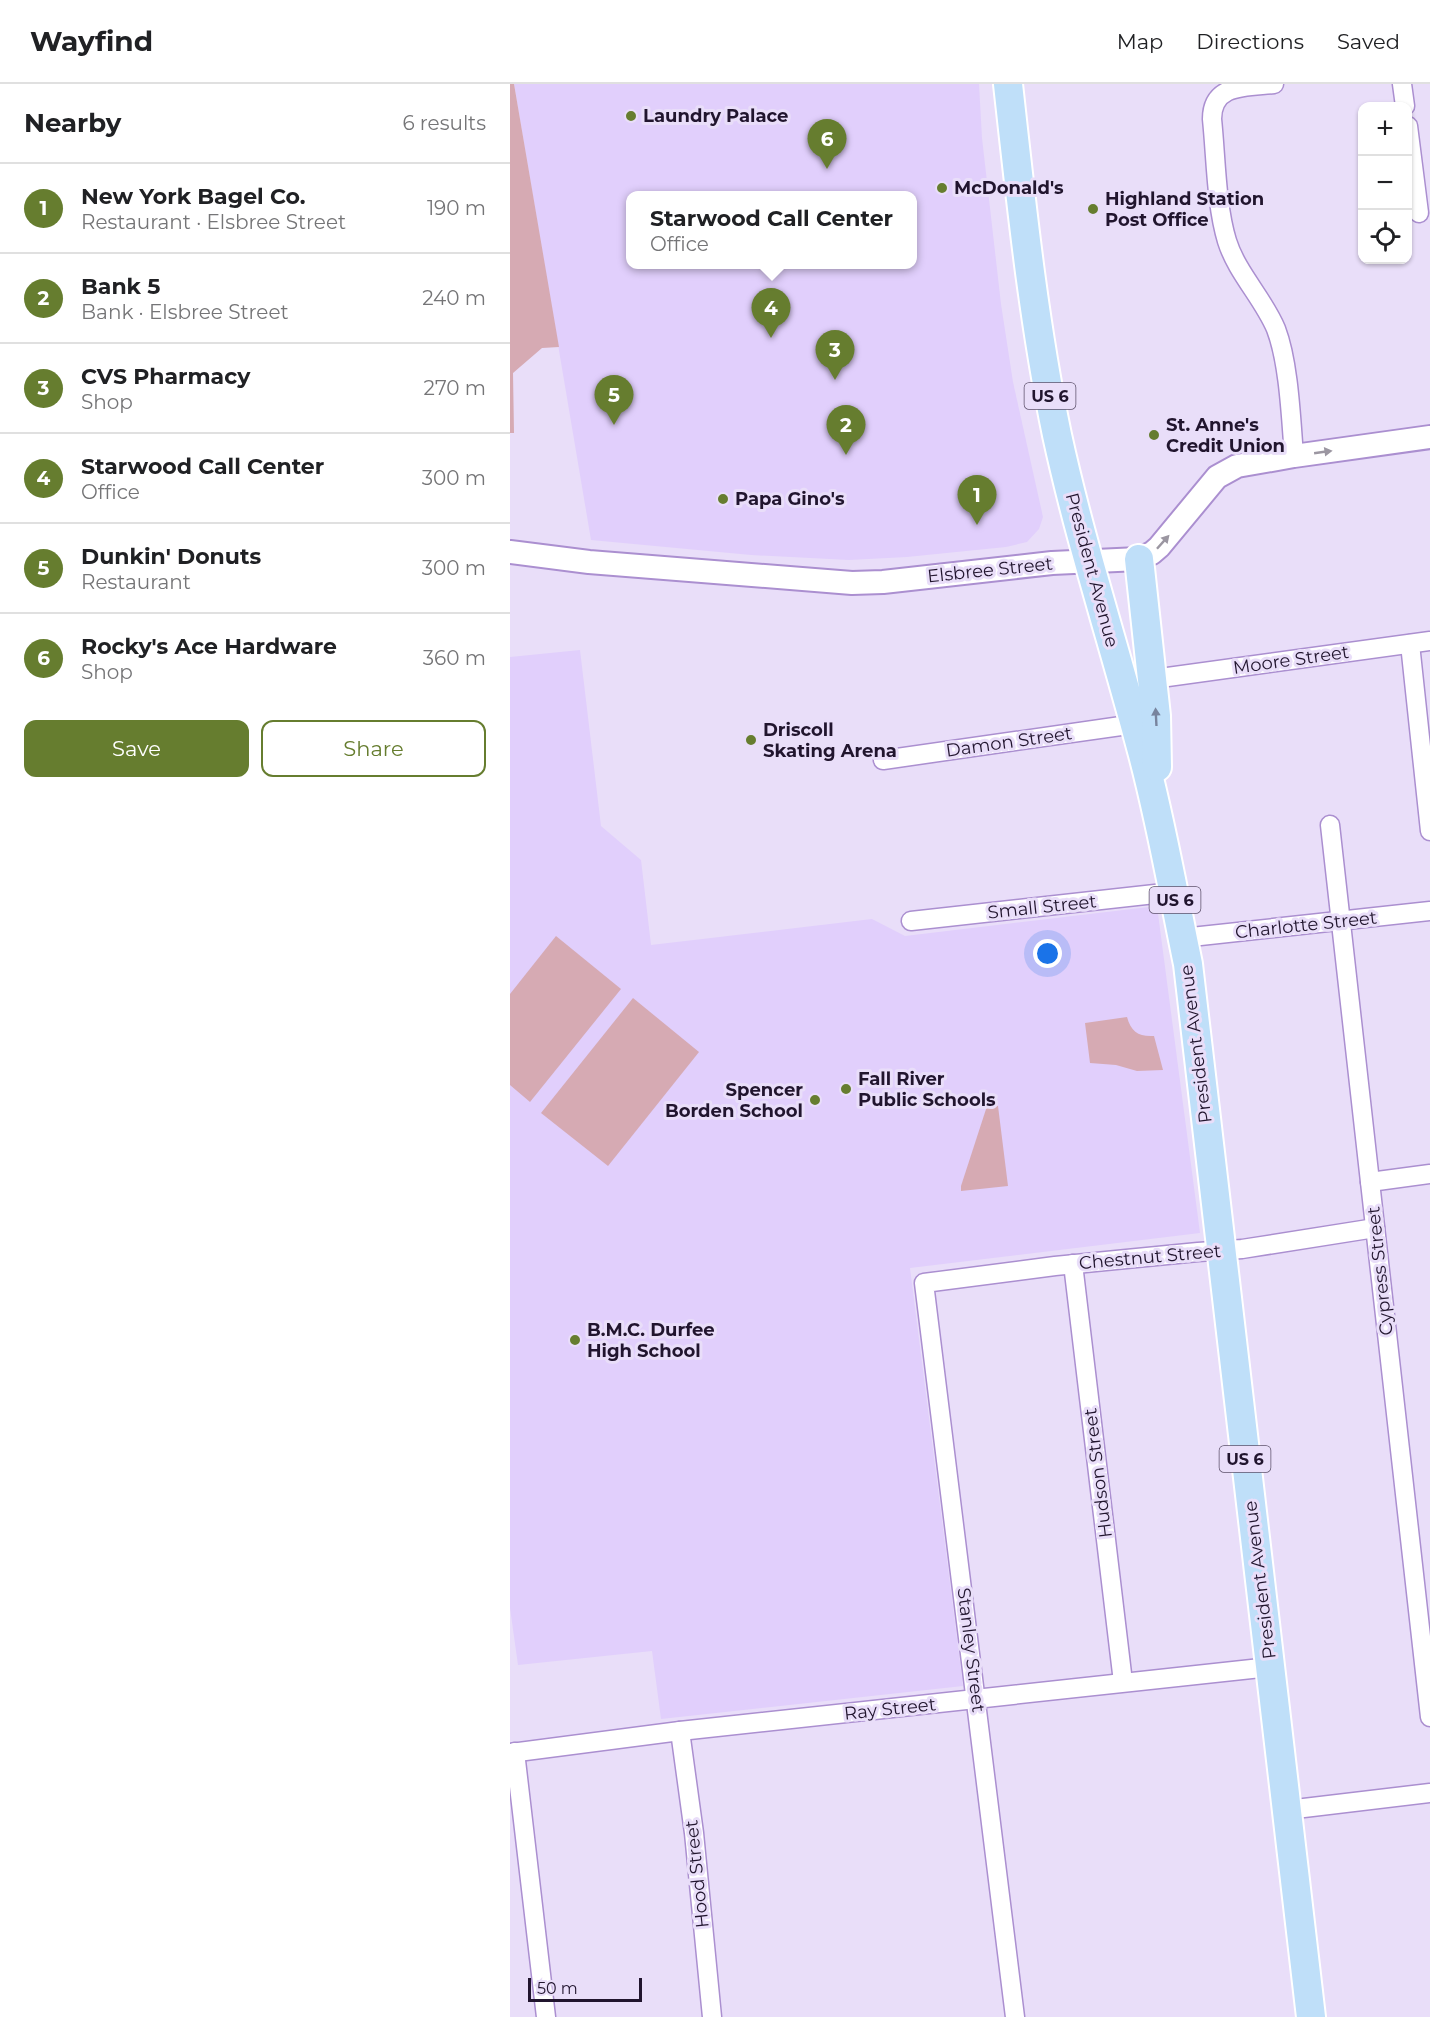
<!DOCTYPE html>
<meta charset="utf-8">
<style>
:root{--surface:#fff;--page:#f6f6f6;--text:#202124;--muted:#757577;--line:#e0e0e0;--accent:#667d2f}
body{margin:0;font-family:Montserrat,sans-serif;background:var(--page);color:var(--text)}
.controls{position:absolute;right:18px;top:18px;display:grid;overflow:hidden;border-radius:12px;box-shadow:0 2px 4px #0004}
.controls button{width:54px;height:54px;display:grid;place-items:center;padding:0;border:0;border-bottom:2px solid var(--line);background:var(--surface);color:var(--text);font:30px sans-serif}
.scale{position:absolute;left:18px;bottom:15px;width:114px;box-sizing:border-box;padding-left:6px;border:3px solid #21152e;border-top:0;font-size:16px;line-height:21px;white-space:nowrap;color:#21152e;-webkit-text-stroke:4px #e9def9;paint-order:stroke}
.you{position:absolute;left:538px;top:870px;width:21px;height:21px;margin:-15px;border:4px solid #fff;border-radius:50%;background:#1a73e8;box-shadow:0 0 0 9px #1a73e833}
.badge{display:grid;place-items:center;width:39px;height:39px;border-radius:50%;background:var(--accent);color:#fff;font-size:20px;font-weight:700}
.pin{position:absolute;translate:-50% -50px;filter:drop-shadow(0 2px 3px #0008)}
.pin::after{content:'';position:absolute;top:32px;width:21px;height:18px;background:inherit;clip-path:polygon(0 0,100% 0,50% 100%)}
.popup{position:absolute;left:116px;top:107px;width:291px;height:78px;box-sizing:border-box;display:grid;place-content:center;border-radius:12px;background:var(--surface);filter:drop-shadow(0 2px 4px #0005);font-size:20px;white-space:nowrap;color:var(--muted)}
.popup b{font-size:22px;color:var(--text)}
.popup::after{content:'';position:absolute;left:50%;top:100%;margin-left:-12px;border:12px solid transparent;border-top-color:var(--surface)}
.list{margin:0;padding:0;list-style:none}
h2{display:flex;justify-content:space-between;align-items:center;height:78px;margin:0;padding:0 24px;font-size:26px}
h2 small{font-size:20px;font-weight:400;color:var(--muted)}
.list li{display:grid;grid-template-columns:39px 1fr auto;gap:18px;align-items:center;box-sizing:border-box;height:90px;padding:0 24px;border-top:2px solid var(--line)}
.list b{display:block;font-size:22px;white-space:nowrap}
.list p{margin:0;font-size:20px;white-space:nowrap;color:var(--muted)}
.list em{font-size:20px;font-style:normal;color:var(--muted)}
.actions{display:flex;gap:12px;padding:18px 24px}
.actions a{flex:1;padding:14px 0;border:2px solid var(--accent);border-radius:12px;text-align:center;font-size:21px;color:var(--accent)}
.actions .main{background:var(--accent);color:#fff}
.icon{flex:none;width:33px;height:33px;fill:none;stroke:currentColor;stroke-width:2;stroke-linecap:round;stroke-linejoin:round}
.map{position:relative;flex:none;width:920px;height:1933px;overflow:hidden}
header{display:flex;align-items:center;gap:36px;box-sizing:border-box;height:84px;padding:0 30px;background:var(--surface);border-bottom:2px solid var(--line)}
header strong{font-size:28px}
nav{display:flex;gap:33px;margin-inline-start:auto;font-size:21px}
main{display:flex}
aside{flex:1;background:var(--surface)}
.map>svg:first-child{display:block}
.built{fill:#e1cffc;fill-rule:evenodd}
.green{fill:#d6aab3}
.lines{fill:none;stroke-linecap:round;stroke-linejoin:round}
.minor-casing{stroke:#ab8fd0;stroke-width:21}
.tertiary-casing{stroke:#ab8fd0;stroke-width:26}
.primary-casing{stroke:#fff;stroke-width:32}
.minor{stroke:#fff;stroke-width:18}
.tertiary{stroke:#fff;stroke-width:22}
.primary{stroke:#bfdff9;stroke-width:28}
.oneway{fill:#9b96a1}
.oneway2{fill:#78849e}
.poi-dot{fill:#667d2f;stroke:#e9def9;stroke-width:2}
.labels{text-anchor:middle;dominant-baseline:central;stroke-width:6;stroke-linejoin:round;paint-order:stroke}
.shield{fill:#e9def9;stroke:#5d516b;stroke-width:1.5}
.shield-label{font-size:16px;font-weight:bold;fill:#21152e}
.poi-label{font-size:18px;font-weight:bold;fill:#21152e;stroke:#e9def9;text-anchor:start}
.street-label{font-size:18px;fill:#21152e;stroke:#e9def9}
</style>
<header>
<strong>Wayfind</strong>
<nav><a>Map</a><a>Directions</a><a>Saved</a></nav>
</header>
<main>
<aside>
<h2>Nearby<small>6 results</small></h2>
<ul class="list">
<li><span class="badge">1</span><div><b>New York Bagel Co.</b><p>Restaurant · Elsbree Street</p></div><em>190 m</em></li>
<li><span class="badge">2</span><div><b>Bank 5</b><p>Bank · Elsbree Street</p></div><em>240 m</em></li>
<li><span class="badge">3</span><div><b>CVS Pharmacy</b><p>Shop</p></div><em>270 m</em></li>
<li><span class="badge">4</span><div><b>Starwood Call Center</b><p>Office</p></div><em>300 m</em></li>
<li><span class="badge">5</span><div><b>Dunkin' Donuts</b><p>Restaurant</p></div><em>300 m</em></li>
<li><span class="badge">6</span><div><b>Rocky's Ace Hardware</b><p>Shop</p></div><em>360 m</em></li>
</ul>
<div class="actions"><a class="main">Save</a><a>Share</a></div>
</aside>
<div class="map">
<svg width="920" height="1933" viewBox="0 0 920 1933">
<rect width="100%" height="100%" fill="#e9def9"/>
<g class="built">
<path d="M4,0H469L472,54L491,220L503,298L533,433L529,445L517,458L496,463L397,473L339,476L241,471L81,456ZM120,112H402V180H120Z"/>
<path d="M70,566L91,742L131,776L141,861L362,835L395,852L647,822L690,1149L400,1184L453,1602L151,1635L142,1567L8,1581L0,1524V573Z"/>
</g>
<g class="green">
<path d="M0,0H4L49,263L32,264L3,289L4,349H0Z"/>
<path d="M46,852L111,905L20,1018L0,1001V910Z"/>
<path d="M123,914L189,968L98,1082L31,1029Z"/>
<path d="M617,933C621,948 629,953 644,952L653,986L627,987L606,981L580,979L575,939Z"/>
<path d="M478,1019L488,1022L498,1102L451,1107V1102Z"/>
</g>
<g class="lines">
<g class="minor-casing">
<g id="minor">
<path d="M764,0C735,3 702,0 702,35C706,73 706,121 717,157C727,189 753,214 766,245C779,279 781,335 784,372"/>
<path d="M892,0L895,22"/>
<path d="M898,42L909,129"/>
<path d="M900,560L920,747"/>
<path d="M643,595L920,557"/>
<path d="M373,676L625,640"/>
<path d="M820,741L920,1633"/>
<path d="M401,837L663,808"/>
<path d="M672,854L920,827"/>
<path d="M860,1098L920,1090"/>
<path d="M563,1180L613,1598"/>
<path d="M170,1647L184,1749L202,1933"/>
<path d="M5,1668L36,1933"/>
<path d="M0,1669L170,1647L760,1583"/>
<path d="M777,1726L920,1709"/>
<path d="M505,1933L414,1199L545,1182L688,1168L732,1165L865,1144"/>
</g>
</g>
<g class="tertiary-casing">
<path id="tertiary" d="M0,468L79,478L342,499L373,498L542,479L629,475L642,469L649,463L707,393L727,382L784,372L920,353"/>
</g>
<g class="primary-casing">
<g id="primary">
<path d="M498,0C511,117 523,235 547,351C570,457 604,561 632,667C651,737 663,808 678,880L801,1933"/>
<path d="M629,475L646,632L647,683"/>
</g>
</g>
<use href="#minor" class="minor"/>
<use href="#tertiary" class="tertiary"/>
<use href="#primary" class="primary"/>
</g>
<defs><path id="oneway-solid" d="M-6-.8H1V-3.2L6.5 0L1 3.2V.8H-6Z" transform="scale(1.5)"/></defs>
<g class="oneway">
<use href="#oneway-solid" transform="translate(813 368) rotate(-8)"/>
<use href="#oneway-solid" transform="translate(653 458) rotate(-48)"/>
</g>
<use class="oneway2" href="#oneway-solid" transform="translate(646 633) rotate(-93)"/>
<g class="poi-dot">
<circle cx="121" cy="32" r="6"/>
<circle cx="432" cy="104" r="6"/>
<circle cx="583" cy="125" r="6"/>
<circle cx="644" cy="351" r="6"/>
<circle cx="213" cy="415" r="6"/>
<circle cx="241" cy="656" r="6"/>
<circle cx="336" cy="1005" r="6"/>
<circle cx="305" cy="1016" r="6"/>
<circle cx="65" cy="1256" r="6"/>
</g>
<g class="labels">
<g class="shield">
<rect x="514.5" y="299" width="51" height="26" rx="4.5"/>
<rect x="639.5" y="803" width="51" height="26" rx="4.5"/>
<rect x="709.5" y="1362" width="51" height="26" rx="4.5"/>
</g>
<g class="shield-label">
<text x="540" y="312">US 6</text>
<text x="665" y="816">US 6</text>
<text x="735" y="1375">US 6</text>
</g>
<g class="poi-label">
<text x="133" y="32">Laundry Palace</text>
<text x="444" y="104">McDonald's</text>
<text x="595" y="115">Highland Station<tspan x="595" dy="21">Post Office</tspan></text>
<text x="656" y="341">St. Anne's<tspan x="656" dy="21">Credit Union</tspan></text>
<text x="225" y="415">Papa Gino's</text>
<text x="253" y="646">Driscoll<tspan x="253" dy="21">Skating Arena</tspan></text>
<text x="348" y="995">Fall River<tspan x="348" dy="21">Public Schools</tspan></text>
<text x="293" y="1006" text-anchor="end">Spencer<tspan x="293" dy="21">Borden School</tspan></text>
<text x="77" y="1246">B.M.C. Durfee<tspan x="77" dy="21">High School</tspan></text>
</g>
<g class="street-label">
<text transform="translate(480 486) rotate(-6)">Elsbree Street</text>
<text transform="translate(582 486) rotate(75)">President Avenue</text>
<text transform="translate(781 576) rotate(-8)">Moore Street</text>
<text transform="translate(499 658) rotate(-8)">Damon Street</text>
<text transform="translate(532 823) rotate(-6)">Small Street</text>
<text transform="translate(796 841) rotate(-6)">Charlotte Street</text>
<text transform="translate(686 960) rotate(-97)">President Avenue</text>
<text transform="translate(640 1173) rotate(-5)">Chestnut Street</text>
<text transform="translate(870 1187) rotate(-96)">Cypress Street</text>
<text transform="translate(588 1389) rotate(-97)">Hudson Street</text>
<text transform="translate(750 1496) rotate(-97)">President Avenue</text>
<text transform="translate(461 1566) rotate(83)">Stanley Street</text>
<text transform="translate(380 1625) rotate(-6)">Ray Street</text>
<text transform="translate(187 1790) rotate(-96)">Hood Street</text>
</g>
</g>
</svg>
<div class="controls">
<button>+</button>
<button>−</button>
<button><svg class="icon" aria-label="locate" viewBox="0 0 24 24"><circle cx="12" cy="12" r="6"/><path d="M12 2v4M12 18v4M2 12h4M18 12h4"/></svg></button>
</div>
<div class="scale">50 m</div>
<div class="you"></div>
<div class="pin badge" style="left:467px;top:441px">1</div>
<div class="pin badge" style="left:336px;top:371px">2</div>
<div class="pin badge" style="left:325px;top:296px">3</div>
<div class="pin badge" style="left:261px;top:254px">4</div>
<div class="popup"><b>Starwood Call Center</b>Office</div>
<div class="pin badge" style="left:104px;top:341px">5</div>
<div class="pin badge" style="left:317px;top:85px">6</div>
</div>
</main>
